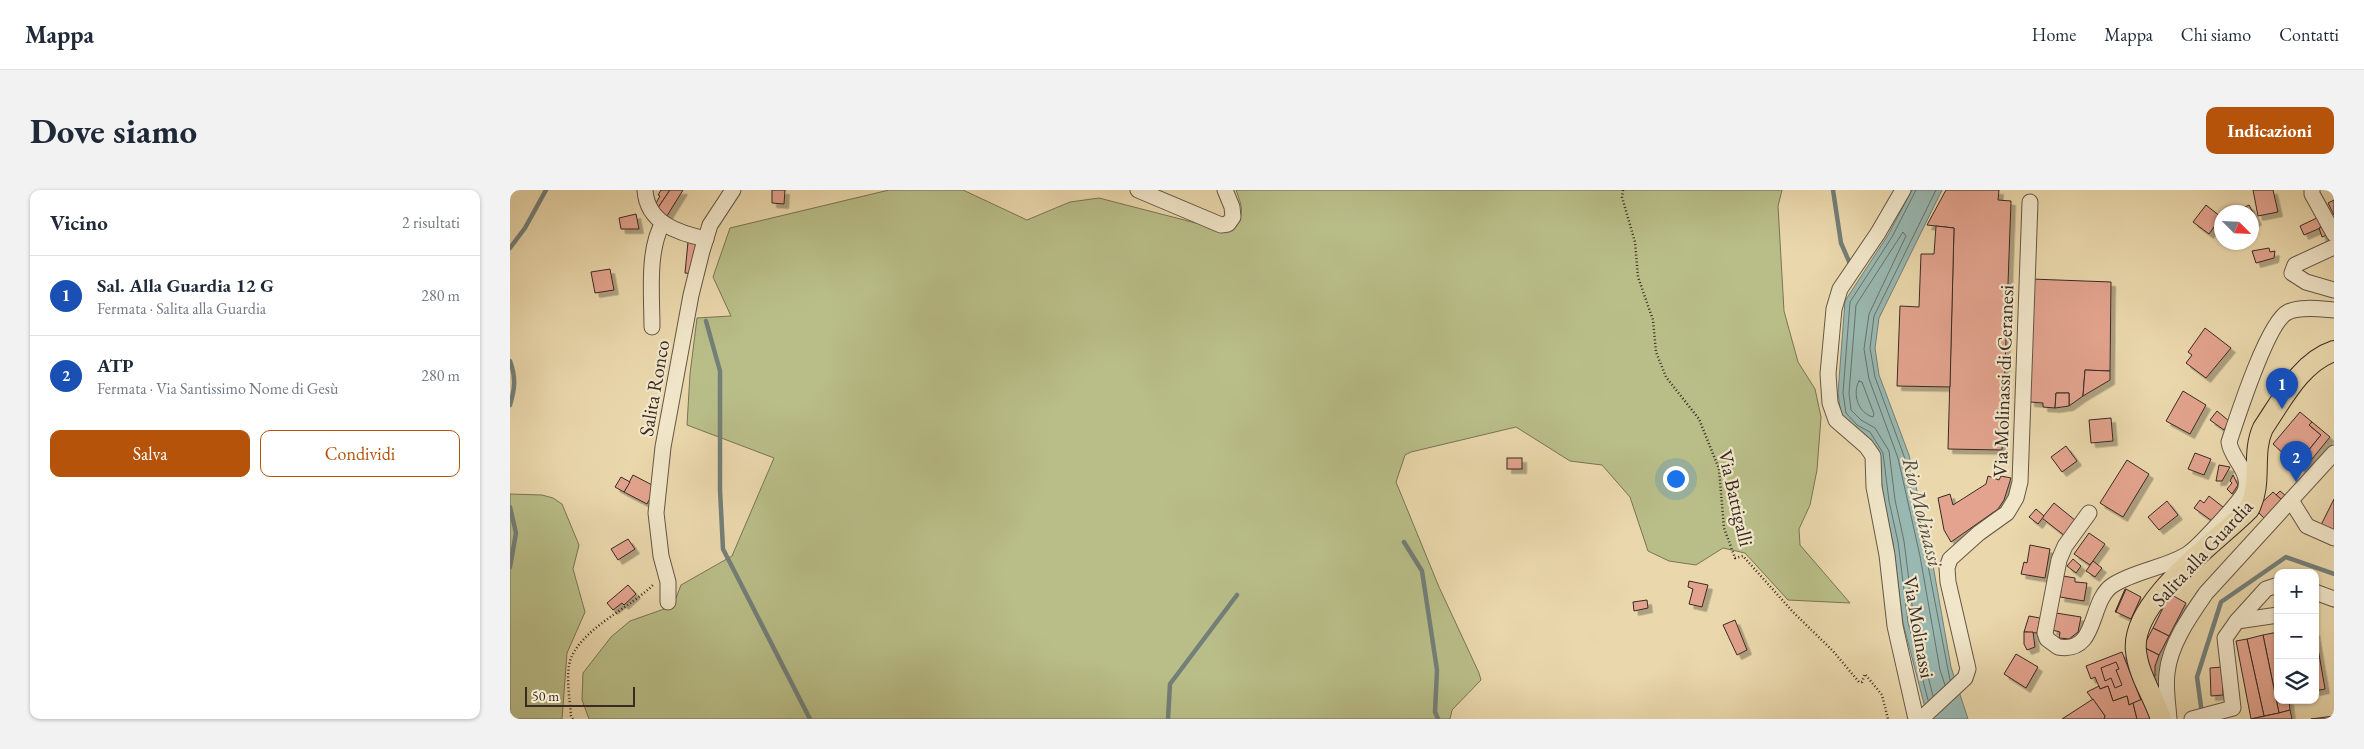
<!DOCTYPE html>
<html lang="it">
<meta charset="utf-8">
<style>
:root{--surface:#fff;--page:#f2f2f3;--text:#1f2937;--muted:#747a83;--line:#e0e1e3;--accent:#b45309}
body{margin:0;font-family:"EB Garamond",serif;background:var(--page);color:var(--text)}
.controls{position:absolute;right:15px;bottom:15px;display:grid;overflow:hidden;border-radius:10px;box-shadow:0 1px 4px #0004}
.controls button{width:45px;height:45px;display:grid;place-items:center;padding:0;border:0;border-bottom:1px solid var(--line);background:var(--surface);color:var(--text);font:25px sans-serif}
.compass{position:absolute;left:1704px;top:15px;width:45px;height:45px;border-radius:50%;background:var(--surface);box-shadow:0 1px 4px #0004;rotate:114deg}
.scale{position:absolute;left:15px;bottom:12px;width:110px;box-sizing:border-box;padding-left:5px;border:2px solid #392a24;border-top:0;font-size:14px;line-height:18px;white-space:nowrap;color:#392a24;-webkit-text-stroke:4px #f1e6c9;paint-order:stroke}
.you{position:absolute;left:1165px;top:288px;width:18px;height:18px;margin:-12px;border:4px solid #fff;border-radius:50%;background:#1a73e8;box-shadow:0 0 0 8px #1a73e833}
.badge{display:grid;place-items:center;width:32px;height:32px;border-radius:50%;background:var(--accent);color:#fff;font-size:16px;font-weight:700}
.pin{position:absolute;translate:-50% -41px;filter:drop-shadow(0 1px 2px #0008)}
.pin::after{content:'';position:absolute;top:26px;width:18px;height:15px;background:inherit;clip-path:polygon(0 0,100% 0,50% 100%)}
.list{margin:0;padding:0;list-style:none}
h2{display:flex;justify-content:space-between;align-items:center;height:65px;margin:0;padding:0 20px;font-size:21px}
h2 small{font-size:16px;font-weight:400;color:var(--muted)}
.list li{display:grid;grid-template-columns:32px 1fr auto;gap:15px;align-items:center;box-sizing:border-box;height:80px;padding:0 20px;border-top:1px solid var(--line)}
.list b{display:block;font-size:19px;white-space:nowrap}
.list p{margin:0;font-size:16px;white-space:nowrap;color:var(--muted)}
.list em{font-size:16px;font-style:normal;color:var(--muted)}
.actions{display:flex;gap:10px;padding:15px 20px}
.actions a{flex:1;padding:11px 0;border:1px solid var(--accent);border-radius:10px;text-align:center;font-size:18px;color:var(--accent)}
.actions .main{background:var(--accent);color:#fff}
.icon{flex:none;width:28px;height:28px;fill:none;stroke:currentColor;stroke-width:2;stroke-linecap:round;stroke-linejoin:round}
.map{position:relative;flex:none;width:1824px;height:529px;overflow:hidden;border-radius:10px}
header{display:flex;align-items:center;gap:30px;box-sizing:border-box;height:70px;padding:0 25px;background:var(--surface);border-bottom:1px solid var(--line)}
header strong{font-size:24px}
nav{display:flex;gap:28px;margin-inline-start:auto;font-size:18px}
.intro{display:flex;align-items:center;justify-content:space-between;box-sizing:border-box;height:120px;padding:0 30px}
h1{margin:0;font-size:35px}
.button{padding:12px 22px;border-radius:10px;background:var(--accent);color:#fff;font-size:18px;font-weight:700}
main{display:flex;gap:30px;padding:0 30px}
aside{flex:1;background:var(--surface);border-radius:10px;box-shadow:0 1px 4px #0004}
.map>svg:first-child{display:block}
.green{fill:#b9be88;stroke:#797456}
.water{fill:#99b8b1;stroke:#737f79}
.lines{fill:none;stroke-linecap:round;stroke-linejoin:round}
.shore{stroke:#69716a;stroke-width:1}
.stream{stroke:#737f79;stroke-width:4.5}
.building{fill:#e3a38e;stroke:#392a24;filter:url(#shadow)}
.minor-casing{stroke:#655646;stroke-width:17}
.major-casing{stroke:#392a24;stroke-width:22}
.path{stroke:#392a24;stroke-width:2.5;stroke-dasharray:1 2.5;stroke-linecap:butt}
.minor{stroke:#f1e6c9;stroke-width:15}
.major{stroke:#ead8ac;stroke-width:20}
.labels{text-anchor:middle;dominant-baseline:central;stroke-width:4.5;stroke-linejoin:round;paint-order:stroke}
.street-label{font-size:20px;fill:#392a24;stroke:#f1e6c9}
.water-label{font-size:21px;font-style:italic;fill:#514e47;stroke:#f1e6c9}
</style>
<header>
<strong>Mappa</strong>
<nav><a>Home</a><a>Mappa</a><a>Chi siamo</a><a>Contatti</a></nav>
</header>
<div class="intro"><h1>Dove siamo</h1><a class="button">Indicazioni</a></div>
<main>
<aside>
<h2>Vicino<small>2 risultati</small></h2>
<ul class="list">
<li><span class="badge" style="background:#1a4fb4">1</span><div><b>Sal. Alla Guardia 12 G</b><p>Fermata · Salita alla Guardia</p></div><em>280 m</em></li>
<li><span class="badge" style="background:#1a4fb4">2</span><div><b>ATP</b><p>Fermata · Via Santissimo Nome di Gesù</p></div><em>280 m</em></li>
</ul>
<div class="actions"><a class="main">Salva</a><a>Condividi</a></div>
</aside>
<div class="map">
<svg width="1824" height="529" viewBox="0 0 1824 529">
<defs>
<filter id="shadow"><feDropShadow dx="4.5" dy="4.5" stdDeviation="0" flood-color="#0004"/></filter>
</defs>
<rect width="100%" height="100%" fill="#ead8ac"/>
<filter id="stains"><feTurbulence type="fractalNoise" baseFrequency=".004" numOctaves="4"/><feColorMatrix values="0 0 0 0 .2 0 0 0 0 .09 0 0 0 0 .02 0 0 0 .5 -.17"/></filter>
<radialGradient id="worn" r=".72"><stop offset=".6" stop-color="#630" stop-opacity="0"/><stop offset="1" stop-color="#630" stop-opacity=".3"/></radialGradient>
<g class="green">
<path d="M379,0H453L517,30L560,12L589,8L713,40C736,29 734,22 726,0H1272L1268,16L1274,121L1288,172L1305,199L1311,227L1307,280L1300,315L1289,339L1290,355L1340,413L1278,410L1235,363L1213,358L1186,375L1159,371L1138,361L1120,307L1092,275L1060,271L1006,237L901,262L895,265L886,292L929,397L969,483L971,490L942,520L940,529H79L72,510L73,483L101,447L120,431L157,418L166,408L171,395L222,366L264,268L177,235L180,184L187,128L221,126L203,87L220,38Z"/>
<path d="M0,304L32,305L43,308L52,314L69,355L63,379L75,422L57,463L52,529H0Z"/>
</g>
<path class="water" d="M1402,0H1432L1369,128L1365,158L1369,185L1399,265L1421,364L1441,477L1458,529H1418L1393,433L1383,353L1374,312L1368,264L1356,245L1345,239L1331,225L1328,203L1335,111L1378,45Z"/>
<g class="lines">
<g class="shore">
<path d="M1406,0L1382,47L1340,112L1333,203L1336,223L1347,235L1360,242L1373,263L1379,311L1388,352L1398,432L1418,510"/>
<path d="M1426,0L1364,126L1360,158L1365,187L1394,266L1416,365L1440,490"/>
<path d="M1349,191L1352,192L1364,224L1363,227C1348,223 1342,204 1349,191Z"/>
<path d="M1423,506L1404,431L1394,351L1385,310L1379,261L1365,238L1351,230L1341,220L1339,203L1346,115L1393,42L1396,46L1359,124L1354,159L1359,189L1388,268L1410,366L1430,480L1435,495"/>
</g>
<g class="stream">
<path d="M1323,0L1331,53L1341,76"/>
<path d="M0,58L15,38L36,0"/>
<path d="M196,131L210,181V300L213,359L300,529"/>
<path d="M0,171C6,187 5,199 0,215"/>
<path d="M0,317L6,343L0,377"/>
<path d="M894,352L912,381L927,480L925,522L928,529"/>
<path d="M1692,524L1687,487L1711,412L1776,367L1824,384"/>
<path d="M658,529L660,494L727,405"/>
</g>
</g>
<g class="building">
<path d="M151,0H160L145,22L142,20L150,6L148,5Z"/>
<path d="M160,0H173L155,29L145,22Z"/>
<path d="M262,0H275L274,14L262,13Z"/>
<path d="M1436,0H1489L1488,10L1501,11L1492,260L1438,259L1444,38L1417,35Z"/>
<path d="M1743,0H1763L1768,22L1748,26Z"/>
<path d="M1824,10V25L1818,13Z"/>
<path d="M1696,15L1711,27L1699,44L1683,32Z"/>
<path d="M1739,15L1747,30L1742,35V22H1726Z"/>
<path d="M126,24L129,39H111L109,28Z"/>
<path d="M1811,26L1815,36L1794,45L1790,36Z"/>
<path d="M1426,36L1444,38L1440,197L1387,196L1390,116L1409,117L1411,64H1424Z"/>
<path d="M1815,36L1819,44L1812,47L1809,38Z"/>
<path d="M178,52L188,53L185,84L175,83Z"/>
<path d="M1759,58L1760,62L1765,61L1764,68L1746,73L1742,61Z"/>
<path d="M100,79L104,100L85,103L81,82Z"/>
<path d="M1521,89L1601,92L1600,181L1575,180L1573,206L1559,216V203H1546L1545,218L1533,217V213L1520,212Z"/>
<path d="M1695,138L1721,158L1696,188L1676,173L1682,165L1678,162Z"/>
<path d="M1575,180L1600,181V190L1573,206Z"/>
<path d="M1673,201L1696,215L1680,244L1656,231Z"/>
<path d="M1546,203H1559V216L1545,218Z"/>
<path d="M1707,221L1719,231L1714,240L1700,230Z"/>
<path d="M1790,222L1802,232L1799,235L1811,245L1789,272L1777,263L1775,265L1763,254Z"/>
<path d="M1601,228L1603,251L1581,253L1579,230Z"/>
<path d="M1802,232L1820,247L1793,280L1775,265L1777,263L1789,272L1811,245L1799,235Z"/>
<path d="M1556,256L1567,271L1552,282L1541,267Z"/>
<path d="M1685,263L1701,269L1694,285L1678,279Z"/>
<rect x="997" y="268" width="15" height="11"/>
<path d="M1617,270L1639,284L1613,327L1590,313Z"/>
<path d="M1709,275L1720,277L1712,291H1706Z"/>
<path d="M123,285L146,297L137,314L114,302Z"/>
<path d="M1723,285L1728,295L1722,304L1717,299L1722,293L1720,291Z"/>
<path d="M1478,286L1489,290L1491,286L1501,288L1494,310L1488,319L1441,352L1434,340L1428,308L1440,304L1443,315L1476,294Z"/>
<path d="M111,287L120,292L114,302L105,297Z"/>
<path d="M1770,301L1776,306L1772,310L1766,305Z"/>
<path d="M1763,302L1772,310L1754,328L1745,319Z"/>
<path d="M1699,306L1713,317L1702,331L1684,318L1690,310L1694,313Z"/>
<path d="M1824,309V342L1811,335Z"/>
<path d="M1657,311L1668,325L1649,340L1638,327Z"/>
<path d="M1544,313L1566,331L1555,346L1532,328Z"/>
<path d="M1526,319L1534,326L1528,334L1519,327Z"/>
<path d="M1579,343L1595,354L1580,375L1564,364Z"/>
<path d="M118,349L125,359L108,370L101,359Z"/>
<path d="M1520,355L1540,359L1535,388L1511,384L1514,372L1517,373Z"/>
<path d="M1563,369L1571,376L1566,383L1557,376Z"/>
<path d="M1583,371L1592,378L1585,387L1576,381Z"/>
<path d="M1553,386L1565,388V392L1577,393L1574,411L1550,407Z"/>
<path d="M1179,391L1198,395L1192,417L1179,414L1183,399L1178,397Z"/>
<path d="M118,395L126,404L114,415L112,413L103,420L97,413Z"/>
<path d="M1615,399H1616L1606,422H1605Z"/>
<path d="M1616,399L1631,407L1621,429L1606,422Z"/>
<path d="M1660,404L1676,413L1659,446L1643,438Z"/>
<path d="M1137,410L1138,418L1124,421L1123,412Z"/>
<path d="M1546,423L1571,427L1568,442L1559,449L1549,448L1550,442L1542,440Z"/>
<path d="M1519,426L1530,428L1527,443L1514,442Z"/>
<path d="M1225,430L1237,460L1227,465L1213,435Z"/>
<path d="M1643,438L1659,446L1649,465L1633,457Z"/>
<path d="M1805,441L1815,499L1805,501Z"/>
<path d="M1514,442H1523L1525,457L1517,460L1514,454Z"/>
<path d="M1768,442V510H1779L1780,520L1769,523L1753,445Z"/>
<path d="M1753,445L1769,523L1754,526L1737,449Z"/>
<path d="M1737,449L1754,526L1741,529L1726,451Z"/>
<path d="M1633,457L1649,465L1645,476V486L1640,487Z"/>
<path d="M1612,462L1631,510L1619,515L1617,506L1603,511L1598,496L1590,499L1585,487L1581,489L1576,476Z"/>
<path d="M1506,464L1528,477L1516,498L1494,484Z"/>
<path d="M1606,472L1609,479L1606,480L1612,495L1605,498L1601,488L1595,491L1591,478Z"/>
<path d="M1712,477L1713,505L1701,506L1700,478Z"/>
<path d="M1589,496L1590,499L1598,496L1603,511L1617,506L1619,515L1623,513L1627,529H1594L1595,526L1577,502Z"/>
<path d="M1637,507L1643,529H1627L1623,513Z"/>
<path d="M1583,509L1595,526L1594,529H1552Z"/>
<path d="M1780,520L1782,529H1741L1769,523Z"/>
<path d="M1824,526V529H1801Z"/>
</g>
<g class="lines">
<g class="minor-casing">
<g id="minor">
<path d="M135,0C137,33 168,43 196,49"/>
<path d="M628,0L711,35L718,34L723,27L722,17L715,0"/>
<path d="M1393,0L1368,43L1330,99L1324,119L1318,184L1320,213L1326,230L1356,256L1363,266L1364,297L1377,365L1385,436L1406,529"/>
<path d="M1802,0V4L1824,44"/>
<path d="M1824,57L1785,75L1782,83L1796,92L1824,100"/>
<path d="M142,137C142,107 137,59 153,33"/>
<path d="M1782,312L1797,336L1824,348"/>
<path d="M1579,323L1555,356L1549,370L1535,443L1537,449L1548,457C1589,464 1578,411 1603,395C1625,381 1654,378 1676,365C1686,360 1731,311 1735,301C1742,282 1721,269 1719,252C1727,228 1758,131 1778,122C1790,116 1811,119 1824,120"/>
<path d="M1805,402L1824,409"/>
<path d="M158,412V392L151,366L146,323L153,257L181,105L192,61L200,35L223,0"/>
<path d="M1727,431L1756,399L1768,395"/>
<path d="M1411,529L1455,488L1458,479L1438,392L1437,378L1440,369L1469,343L1497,323L1506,308L1510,292L1520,12"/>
<path d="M1659,529C1658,514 1655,498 1657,483C1660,454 1680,426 1696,403L1824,263"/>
<path d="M1682,529L1723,518L1715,448L1727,431L1768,425"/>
</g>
</g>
<g class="major-casing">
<path id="major" d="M1651,529C1644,507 1628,484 1626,461C1620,411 1707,352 1739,319C1753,293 1741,264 1753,238C1772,210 1791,172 1824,161"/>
</g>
<g class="path">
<path d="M1113,0L1112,7L1125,52L1128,87L1143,130L1146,162L1156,187L1189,229L1209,279L1214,338L1225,368L1233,366L1283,422L1323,461L1349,492H1352L1355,484L1372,505L1378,529"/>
<path d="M63,529L61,526C60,509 55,484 61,468C74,437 120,418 144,394"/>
</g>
<use href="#minor" class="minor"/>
<use href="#major" class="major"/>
</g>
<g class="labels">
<g class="street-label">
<text transform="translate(1493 191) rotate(-88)">Via Molinassi di Ceranesi</text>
<text transform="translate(144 198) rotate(-80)">Salita Ronco</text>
<text transform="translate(1226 308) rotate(77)">Via Battigalli</text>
<text transform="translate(1692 363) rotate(-47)">Salita alla Guardia</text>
<text transform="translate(1409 437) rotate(80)">Via Molinassi</text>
</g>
<g class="water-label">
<text transform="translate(1413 322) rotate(76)">Rio Molinassi</text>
</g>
</g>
<rect width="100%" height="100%" filter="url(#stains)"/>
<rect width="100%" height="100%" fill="url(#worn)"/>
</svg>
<div class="controls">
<button>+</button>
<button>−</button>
<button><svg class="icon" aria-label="layers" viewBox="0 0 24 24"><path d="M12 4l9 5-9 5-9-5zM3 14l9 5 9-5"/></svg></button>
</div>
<svg class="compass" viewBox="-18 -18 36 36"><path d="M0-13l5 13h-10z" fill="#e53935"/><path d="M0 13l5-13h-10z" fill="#747a83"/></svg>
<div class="scale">50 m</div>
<div class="you"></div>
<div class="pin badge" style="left:1772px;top:219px;background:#1a4fb4">1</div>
<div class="pin badge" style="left:1786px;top:292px;background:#1a4fb4">2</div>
</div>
</main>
